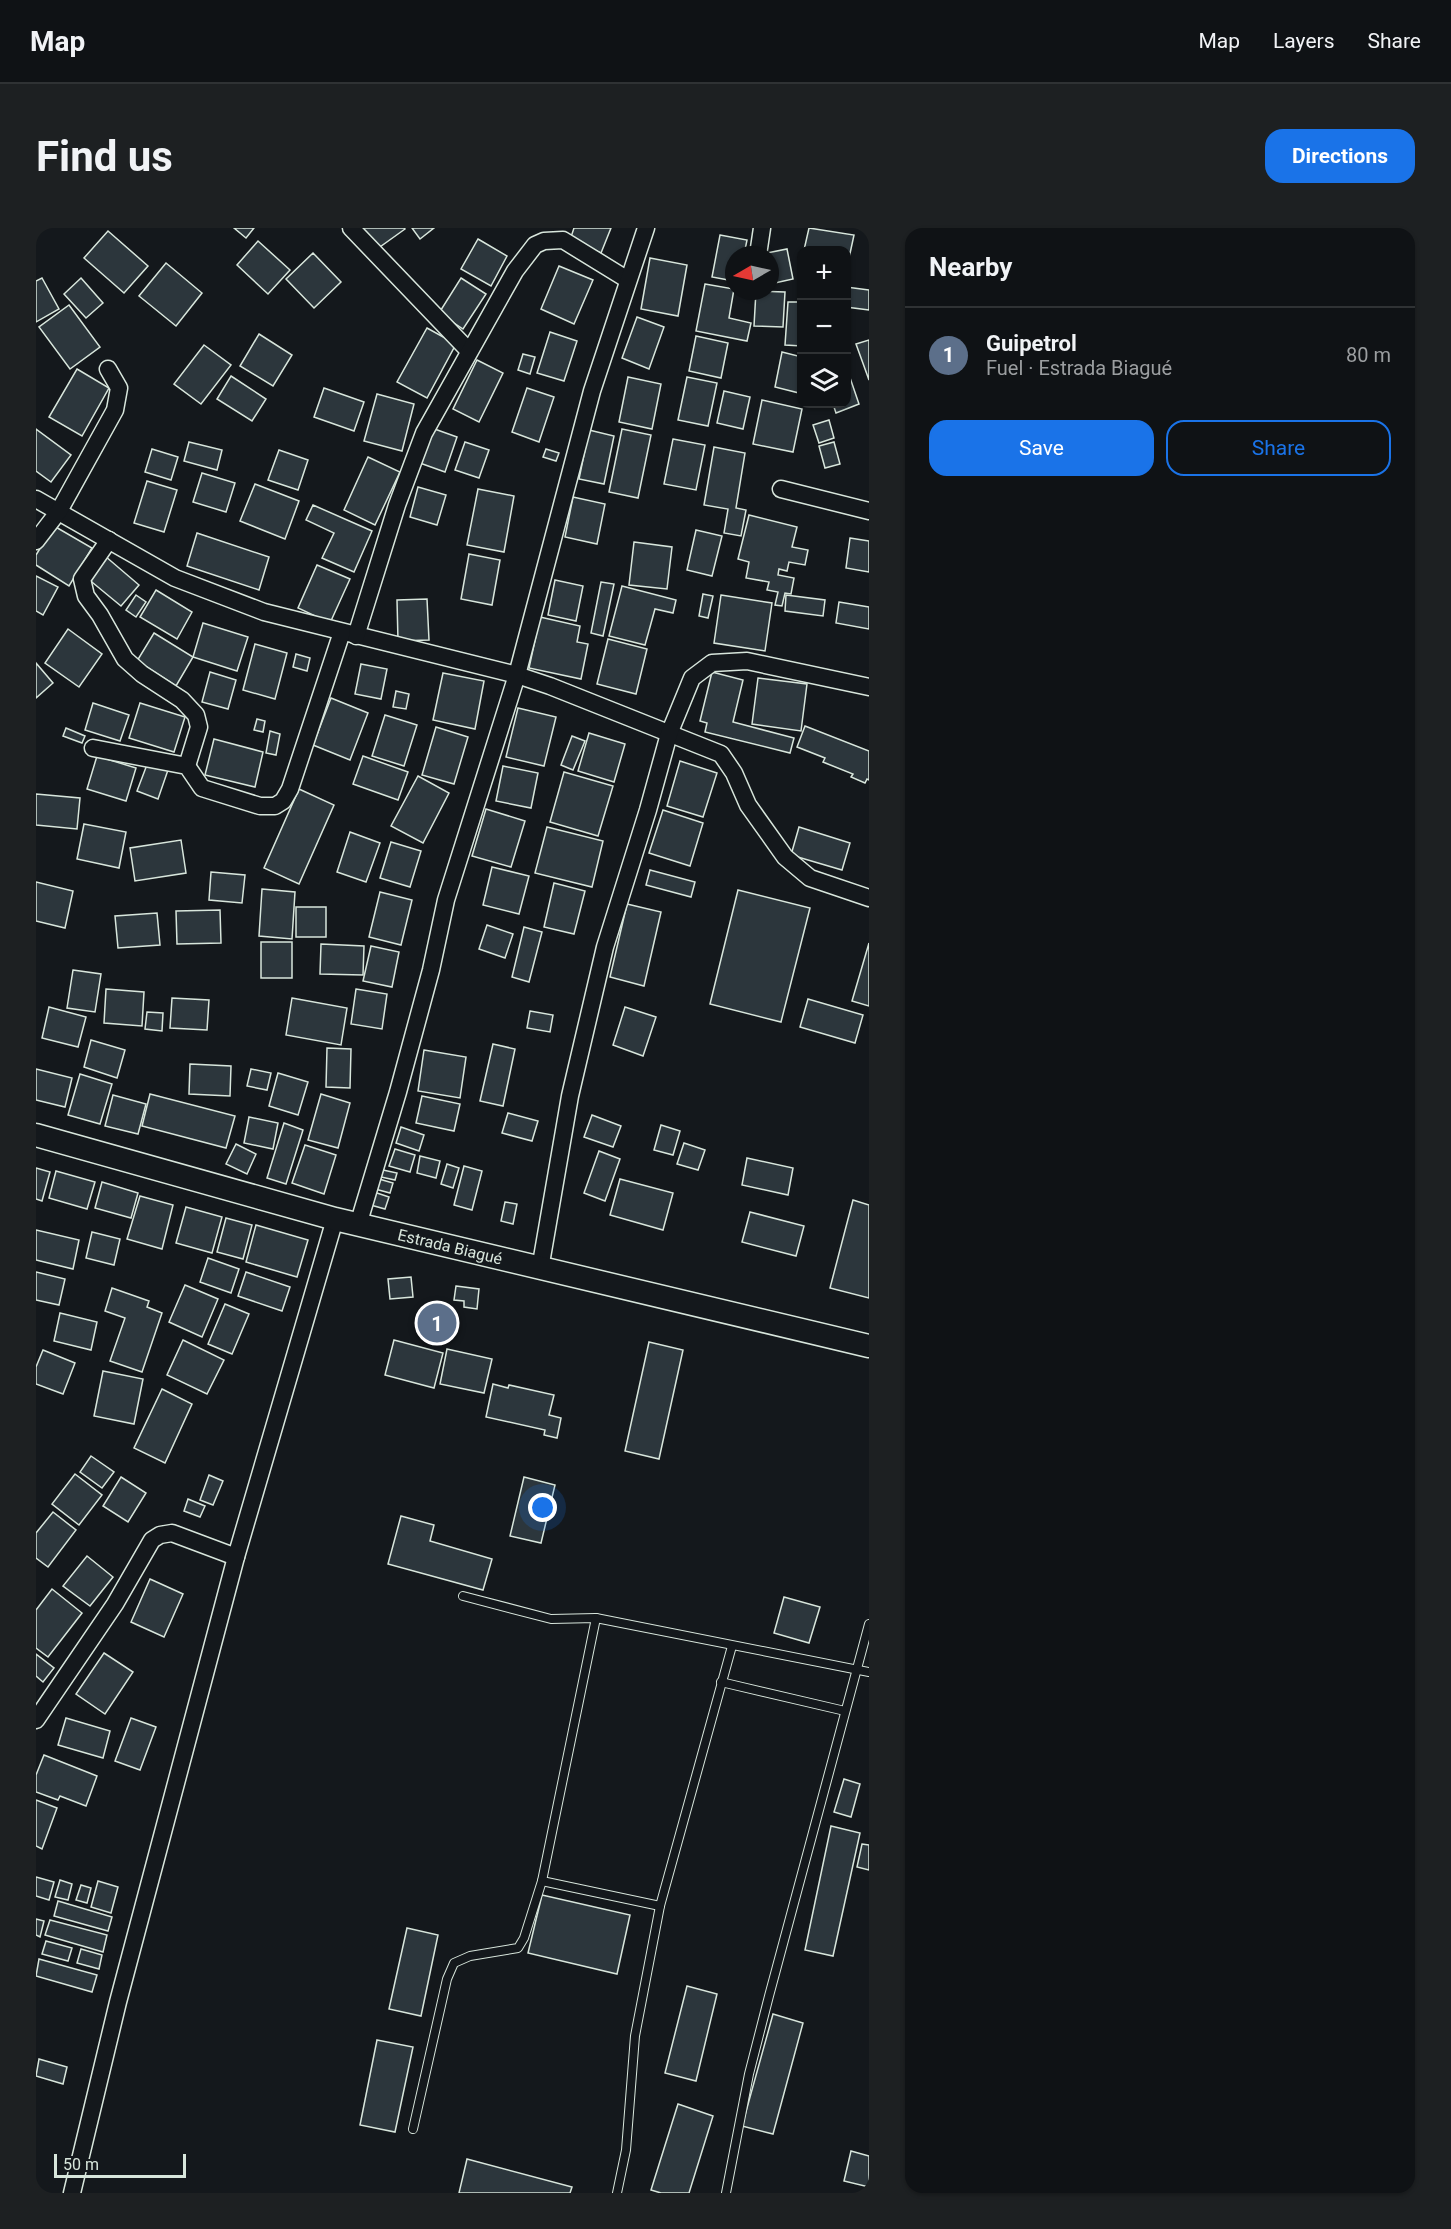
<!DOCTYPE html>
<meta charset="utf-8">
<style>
:root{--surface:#0f1215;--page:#1d2022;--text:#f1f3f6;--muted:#9b9ea0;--line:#2f3234;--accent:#1a73e8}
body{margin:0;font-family:Roboto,sans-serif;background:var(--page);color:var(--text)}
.controls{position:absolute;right:18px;top:18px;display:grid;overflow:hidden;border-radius:12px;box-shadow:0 2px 4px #0004}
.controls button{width:54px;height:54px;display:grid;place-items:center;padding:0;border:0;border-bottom:2px solid var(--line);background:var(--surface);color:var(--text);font:30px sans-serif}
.compass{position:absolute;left:689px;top:18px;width:54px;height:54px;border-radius:50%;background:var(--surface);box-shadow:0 2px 4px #0004;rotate:261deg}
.scale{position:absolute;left:18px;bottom:15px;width:132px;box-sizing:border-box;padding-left:6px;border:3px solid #d8e6dc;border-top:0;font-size:16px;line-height:21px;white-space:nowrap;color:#d8e6dc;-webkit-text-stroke:4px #14181c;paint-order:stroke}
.you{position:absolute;left:507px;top:1280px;width:21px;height:21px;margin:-15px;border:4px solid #fff;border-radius:50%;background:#1a73e8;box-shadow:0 0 0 9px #1a73e833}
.badge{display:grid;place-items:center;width:39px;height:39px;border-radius:50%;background:var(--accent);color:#fff;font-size:20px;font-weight:700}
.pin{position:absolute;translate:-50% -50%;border:3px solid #fff;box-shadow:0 2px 6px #0006}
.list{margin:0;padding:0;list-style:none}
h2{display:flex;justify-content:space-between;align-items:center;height:78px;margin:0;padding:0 24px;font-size:26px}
h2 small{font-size:20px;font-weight:400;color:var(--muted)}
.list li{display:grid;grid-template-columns:39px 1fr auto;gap:18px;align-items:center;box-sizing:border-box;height:96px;padding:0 24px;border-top:2px solid var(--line)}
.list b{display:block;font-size:22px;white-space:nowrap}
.list p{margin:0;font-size:20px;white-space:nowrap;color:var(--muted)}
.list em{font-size:20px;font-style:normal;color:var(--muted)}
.actions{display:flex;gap:12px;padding:18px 24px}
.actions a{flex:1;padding:14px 0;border:2px solid var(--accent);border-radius:18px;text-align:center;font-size:21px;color:var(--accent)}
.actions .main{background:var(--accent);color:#fff}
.icon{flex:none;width:33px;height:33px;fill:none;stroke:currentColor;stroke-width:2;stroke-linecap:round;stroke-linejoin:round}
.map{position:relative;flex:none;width:833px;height:1965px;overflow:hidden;border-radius:18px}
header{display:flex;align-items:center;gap:36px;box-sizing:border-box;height:84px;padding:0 30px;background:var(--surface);border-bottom:2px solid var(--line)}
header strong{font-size:28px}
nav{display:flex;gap:33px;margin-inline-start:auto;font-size:21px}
.intro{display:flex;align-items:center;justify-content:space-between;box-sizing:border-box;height:144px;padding:0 36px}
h1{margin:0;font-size:42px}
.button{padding:15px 27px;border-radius:18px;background:var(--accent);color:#fff;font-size:21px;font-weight:700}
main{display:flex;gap:36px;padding:0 36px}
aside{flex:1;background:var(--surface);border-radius:18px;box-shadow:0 2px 4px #0004}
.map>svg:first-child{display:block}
.building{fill:#2c363c;stroke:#d8e6dc;stroke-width:1.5}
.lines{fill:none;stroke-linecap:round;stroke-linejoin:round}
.lane-casing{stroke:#d8e6dc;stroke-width:10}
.street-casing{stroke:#d8e6dc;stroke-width:19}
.secondary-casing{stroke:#d8e6dc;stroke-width:25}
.lane{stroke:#14181c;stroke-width:8}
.street{stroke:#14181c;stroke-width:16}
.secondary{stroke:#14181c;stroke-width:22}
.labels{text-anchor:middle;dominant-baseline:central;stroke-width:4.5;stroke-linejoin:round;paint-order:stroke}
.street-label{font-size:16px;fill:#d8e6dc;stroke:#14181c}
</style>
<header>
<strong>Map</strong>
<nav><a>Map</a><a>Layers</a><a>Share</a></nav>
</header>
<div class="intro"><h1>Find us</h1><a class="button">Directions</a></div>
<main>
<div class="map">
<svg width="833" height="1965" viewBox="0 0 833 1965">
<rect width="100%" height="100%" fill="#14181c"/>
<g class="building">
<path d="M198,0H218L210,10Z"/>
<path d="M323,0H368L369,1L341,21Z"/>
<path d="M376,0H398L384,11Z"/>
<path d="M538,0H575L565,25L534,12Z"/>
<path d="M773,0L818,7L810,44V22H768Z"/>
<path d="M72,3L112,38L88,65L48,30Z"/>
<path d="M684,7L711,12L708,27H698V53L676,49Z"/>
<path d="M442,11L471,28L455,58L425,41Z"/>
<path d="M222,13L254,42L232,66L201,37Z"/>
<path d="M751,21L757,51L734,56V27L726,26Z"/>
<path d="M277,25L305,54L278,80L250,51Z"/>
<path d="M614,30L651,37L642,88L605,81Z"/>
<path d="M130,35L166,65L140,98L103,68Z"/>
<path d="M523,38L557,52L538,96L505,81Z"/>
<path d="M6,50L23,81L0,94V53Z"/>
<path d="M45,50L67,75L50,90L28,66Z"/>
<path d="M425,50L450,66L427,101L403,85Z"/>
<path d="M669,56L698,61L693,90L715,95L711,113L660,103Z"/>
<path d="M810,59L833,62V82L810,79Z"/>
<path d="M720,63L749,64L747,99L718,98Z"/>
<path d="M752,74H766V118L749,117Z"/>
<path d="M33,77L64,119L34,141L3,99Z"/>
<path d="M601,89L628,99L613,141L586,130Z"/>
<path d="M391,100L420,116L391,170L361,154Z"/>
<path d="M514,104L541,113L528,153L501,145Z"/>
<path d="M223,106L256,127L237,158L204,138Z"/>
<path d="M660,108L692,115L685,150L653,143Z"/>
<path d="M833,112V152L820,116Z"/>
<path d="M168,117L195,137L165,176L138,156Z"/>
<path d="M746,124L766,129V151L763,165L739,159Z"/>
<path d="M487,126L499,129L494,146L482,142Z"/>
<path d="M441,132L467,145L443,194L417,181Z"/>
<path d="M810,138L823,176L800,185L797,176H810Z"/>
<path d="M41,141L73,160L46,208L13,189Z"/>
<path d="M195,148L230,171L216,193L181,171Z"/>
<path d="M592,149L625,156L616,201L583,194Z"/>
<path d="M651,149L681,155L672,198L642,192Z"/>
<path d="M288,160L328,174L318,203L278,189Z"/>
<path d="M491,160L518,169L503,214L476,204Z"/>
<path d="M688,163L714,169L707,201L681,195Z"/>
<path d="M341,166L378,176L366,223L328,213Z"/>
<path d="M726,172L766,181L757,224L717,216Z"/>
<path d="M793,192L798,210L783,215L777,197Z"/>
<path d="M393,199L421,209L409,244L381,234Z"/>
<path d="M0,201L35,227L15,254L0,243Z"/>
<path d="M586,201L615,207L602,270L573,264Z"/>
<path d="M553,202L578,208L568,256L543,251Z"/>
<path d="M637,211L669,217L660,262L628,256Z"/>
<path d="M153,214L186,222L181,242L148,233Z"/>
<path d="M429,214L453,222L443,250L419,242Z"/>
<path d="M798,214L804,236L789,240L783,218Z"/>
<path d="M678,219L709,225L700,280L710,282L705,308L688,305L692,281L668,277Z"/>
<path d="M116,221L142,229L135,252L109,244Z"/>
<path d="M510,221L523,225L520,233L507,229Z"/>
<path d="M243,222L272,232L262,262L232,252Z"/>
<path d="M332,229L364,244L339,297L308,282Z"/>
<path d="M166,245L199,255L190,284L157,274Z"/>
<path d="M111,253L141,262L128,304L98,295Z"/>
<path d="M219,256L263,273L249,311L204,293Z"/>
<path d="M382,259L410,267L401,297L374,289Z"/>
<path d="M442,261L478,268L468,324L431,317Z"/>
<path d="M537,269L569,276L561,316L529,309Z"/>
<path d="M277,277L336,303L318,344L286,330L298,305L270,292Z"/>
<path d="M713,287L761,299L756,319L772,322L769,337L753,334L751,343L743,341L742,347L758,350L755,366L749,365L746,378L739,377L742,364L731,362L733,354L710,350L713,334L702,331Z"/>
<path d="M18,298L56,320L33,358L0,337V327Z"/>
<path d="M660,302L686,308L676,348L651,342Z"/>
<path d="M161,305L233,329L223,362L151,338Z"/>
<path d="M814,310L833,313V344L810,340Z"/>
<path d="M598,314L636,319L631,361L593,357Z"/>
<path d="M433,326L464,332L456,377L425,371Z"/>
<path d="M69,328L103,357L85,378L51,350Z"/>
<path d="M281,337L314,351L294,395L262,380Z"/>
<path d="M0,348L22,359L7,387L0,383Z"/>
<path d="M519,352L547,358L540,393L512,387Z"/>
<path d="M565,354L578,356L567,408L555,405Z"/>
<path d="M586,358L640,372L637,385L619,381L609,417L573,408Z"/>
<path d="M120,362L156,384L141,411L104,389Z"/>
<path d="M667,366L677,368L672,390L663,388Z"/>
<path d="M100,367L110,374L100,389L90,382Z"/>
<path d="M685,367L736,375L729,423L678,415Z"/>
<path d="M750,367L789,372L787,388L749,383Z"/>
<path d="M391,371L393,412L362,413L361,372Z"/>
<path d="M803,374L833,379V401L800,395Z"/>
<path d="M504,389L544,398L541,414L552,416L545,451L493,440Z"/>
<path d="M167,395L212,409L201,443L157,429Z"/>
<path d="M32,401L66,426L43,459L9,435Z"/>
<path d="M118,405L157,429L140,458L101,433Z"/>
<path d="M572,411L611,421L600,466L561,456Z"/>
<path d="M219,416L251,425L239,471L207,462Z"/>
<path d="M260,426L274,430L271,443L257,439Z"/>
<path d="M0,435L17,455L0,470Z"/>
<path d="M325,436L351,441L345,471L319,466Z"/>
<path d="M174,444L200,452L192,481L166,474Z"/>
<path d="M676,444L707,452L697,494L758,510L754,525L669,504L671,495L664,493Z"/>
<path d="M407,445L448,453L439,501L397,492Z"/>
<path d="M722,450L771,456L765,503L716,496Z"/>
<path d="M360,463L373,466L370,481L357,479Z"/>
<path d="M295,470L332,485L314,532L277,517Z"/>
<path d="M57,475L93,487L84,513L49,502Z"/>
<path d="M104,475L149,489L138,524L93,510Z"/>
<path d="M482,480L520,489L508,538L470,529Z"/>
<path d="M349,487L381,497L368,538L336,528Z"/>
<path d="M221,491L229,493L227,504L218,502Z"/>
<path d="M769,498L833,523V552L831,551L829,555L815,549L817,546L787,534L789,530L761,519Z"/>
<path d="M400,499L432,509L418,556L386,547Z"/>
<path d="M30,500L49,508L46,515L27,508Z"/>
<path d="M234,503L244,506L240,527L230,525Z"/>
<path d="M553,505L589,516L578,554L542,543Z"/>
<path d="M536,508L549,513L537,542L525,537Z"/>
<path d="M178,511L227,524L219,559L169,547Z"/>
<path d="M61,528L100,540L90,573L51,561Z"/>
<path d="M327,528L372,544L362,572L317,556Z"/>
<path d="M644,533L681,545L667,589L631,578Z"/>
<path d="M112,534L132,542L122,571L101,563Z"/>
<path d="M467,538L502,545L495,580L460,573Z"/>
<path d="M528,544L577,558L562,608L514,594Z"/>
<path d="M382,548L413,565L387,615L355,598Z"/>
<path d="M263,561L298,577L263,656L228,640Z"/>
<path d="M0,566L44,570L41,601L0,597Z"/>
<path d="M450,581L489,593L475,639L436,628Z"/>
<path d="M627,582L667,595L654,638L613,625Z"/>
<path d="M48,596L90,604L83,640L41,631Z"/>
<path d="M511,599L567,613L556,659L499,645Z"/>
<path d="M763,599L814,615L806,642L755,627Z"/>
<path d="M314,604L344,615L330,654L301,644Z"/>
<path d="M145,612L150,645L99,653L94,620Z"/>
<path d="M355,614L385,623L374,659L344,650Z"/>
<path d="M456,639L493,648L483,686L447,677Z"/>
<path d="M614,642L659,654L655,669L610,657Z"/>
<path d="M175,644L209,647L206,675L173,672Z"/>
<path d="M0,654L37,663L29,700L0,693Z"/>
<path d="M518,655L549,663L538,706L508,699Z"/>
<path d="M226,661L259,664L256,711L223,708Z"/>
<path d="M702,662L774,680L745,794L674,776Z"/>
<path d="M344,664L376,672L365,717L333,709Z"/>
<path d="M591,676L625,684L608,758L574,749Z"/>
<rect x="260" y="679" width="30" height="30"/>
<path d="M184,682L185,715L141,716L140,683Z"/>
<path d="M121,685L124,717L82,720L79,688Z"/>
<path d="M451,697L477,706L469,730L443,721Z"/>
<path d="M488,699L506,704L493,754L476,749Z"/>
<rect x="225" y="714" width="31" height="36"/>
<path d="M833,715V778L816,773Z"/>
<path d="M285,716L328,718L327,747L284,746Z"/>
<path d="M335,718L363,724L356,759L327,753Z"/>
<path d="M37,742L65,746L59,784L31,780Z"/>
<path d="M70,761L108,764L106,798L68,795Z"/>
<path d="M320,761L351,766L346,801L315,796Z"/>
<path d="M136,770L173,772L171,802L134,800Z"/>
<path d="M256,770L311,780L305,817L250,807Z"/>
<path d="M772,771L827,787L819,815L764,799Z"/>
<path d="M13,779L50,789L42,819L6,810Z"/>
<path d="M589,779L620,789L607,828L577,817Z"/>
<path d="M494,783L517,787L514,804L491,800Z"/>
<path d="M111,784L127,785L126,803L109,801Z"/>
<path d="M55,812L89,822L81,850L48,839Z"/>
<path d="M457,816L479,821L467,878L444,873Z"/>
<path d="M291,820L315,821L314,860L290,859Z"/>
<path d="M388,822L430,829L424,870L382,863Z"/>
<path d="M154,836L195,838L194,868L153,866Z"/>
<path d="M0,841L36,850L29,879L0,872Z"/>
<path d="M215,841L235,845L231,862L211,858Z"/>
<path d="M242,845L272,854L262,887L233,878Z"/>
<path d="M44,846L76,856L64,896L32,887Z"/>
<path d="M114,866L199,888L190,920L106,898Z"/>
<path d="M285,866L314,875L302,920L272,912Z"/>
<path d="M77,867L110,876L102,906L69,898Z"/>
<path d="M386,868L424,876L418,903L380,895Z"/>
<path d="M472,885L502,893L496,913L466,905Z"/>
<path d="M556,887L585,898L577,919L548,909Z"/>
<path d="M213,889L242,895L237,921L208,915Z"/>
<path d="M248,895L267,902L250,956L231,950Z"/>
<path d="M625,897L644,903L637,927L618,922Z"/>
<path d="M365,899L388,907L383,923L360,915Z"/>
<path d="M648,915L669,922L662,942L641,936Z"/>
<path d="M200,916L220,926L211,946L190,936Z"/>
<path d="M269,917L300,927L288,966L256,955Z"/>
<path d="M359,921L379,927L374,944L353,938Z"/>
<path d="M563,923L584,931L569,973L548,965Z"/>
<path d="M384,928L404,933L400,950L381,945Z"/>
<path d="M711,930L757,940L752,967L706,957Z"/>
<path d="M411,936L423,940L417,960L405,956Z"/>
<path d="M428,938L446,943L436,982L418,977Z"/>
<path d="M0,940L14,944L6,973L0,971Z"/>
<path d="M347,942L361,945L359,952L345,949Z"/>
<path d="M20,943L59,954L51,981L13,970Z"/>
<path d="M343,951L357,955L354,965L339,961Z"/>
<path d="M584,951L637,965L627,1002L574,987Z"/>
<path d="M66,954L102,965L95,990L59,980Z"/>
<path d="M335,963L353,969L349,981L331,976Z"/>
<path d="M104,968L137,977L126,1021L91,1011Z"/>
<path d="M817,972L833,977V1070L794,1060Z"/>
<path d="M469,974L481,976L477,996L465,993Z"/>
<path d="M150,979L186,989L176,1025L140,1015Z"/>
<path d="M714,984L768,998L760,1028L706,1014Z"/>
<path d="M190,990L216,997L207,1031L181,1024Z"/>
<path d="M220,997L272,1012L261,1049L210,1034Z"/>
<path d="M0,1002L43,1012L37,1041L0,1032Z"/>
<path d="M56,1004L84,1011L78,1037L50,1030Z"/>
<path d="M172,1030L203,1041L195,1065L164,1054Z"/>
<path d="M0,1044L29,1051L23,1077L0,1072Z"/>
<path d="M210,1044L254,1059L246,1083L202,1068Z"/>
<path d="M375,1049L377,1069L354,1071L352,1051Z"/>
<path d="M149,1057L182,1071L166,1109L133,1094Z"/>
<path d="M420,1058L443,1061L441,1081L428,1079V1073L418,1072Z"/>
<path d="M76,1060L113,1073L111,1079L126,1085L106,1144L74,1133L89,1090L69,1083Z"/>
<path d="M189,1076L213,1086L196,1126L172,1116Z"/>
<path d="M24,1085L61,1094L55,1122L18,1113Z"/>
<path d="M147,1112L188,1132L171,1166L131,1147Z"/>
<path d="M358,1112L407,1125L398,1160L349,1147Z"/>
<path d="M613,1114L647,1122L623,1231L589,1223Z"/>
<path d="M411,1121L456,1131L448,1165L404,1156Z"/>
<path d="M7,1122L39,1135L27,1166L0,1156V1139Z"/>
<path d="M67,1143L107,1151L98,1196L58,1188Z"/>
<path d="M457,1156L472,1160L473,1157L518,1167L513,1187L525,1190L521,1210L508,1207L509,1202L450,1189Z"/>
<path d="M126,1161L156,1176L129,1235L98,1220Z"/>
<path d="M55,1228L78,1244L66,1260L44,1244Z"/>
<path d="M39,1246L66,1267L43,1297L16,1276Z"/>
<path d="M173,1247L187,1253L177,1277L164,1272Z"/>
<path d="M85,1249L110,1265L92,1294L67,1278Z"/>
<path d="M488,1249L519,1257L505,1315L474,1308Z"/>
<path d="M152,1271L169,1278L164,1289L148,1283Z"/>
<path d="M17,1284L40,1302L12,1339L0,1330V1305Z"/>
<path d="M365,1288L398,1297L394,1313L456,1331L447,1362L352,1336Z"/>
<path d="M51,1328L77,1349L54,1378L27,1358Z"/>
<path d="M114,1351L147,1366L128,1409L95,1394Z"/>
<path d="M16,1361L46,1385L12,1429L0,1420V1382Z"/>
<path d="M748,1369L784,1379L773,1415L738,1405Z"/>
<path d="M68,1425L97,1444L69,1486L40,1466Z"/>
<path d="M0,1426L18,1440L7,1454L0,1448Z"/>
<path d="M30,1490L74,1503L67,1530L22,1517Z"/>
<path d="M95,1490L120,1499L104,1542L79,1533Z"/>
<path d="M8,1527L61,1548L50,1578L24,1568L22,1572L0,1564V1547Z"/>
<path d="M808,1551L824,1556L815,1589L798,1584Z"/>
<path d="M0,1572L21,1580L6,1621L0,1618Z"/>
<path d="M795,1598L824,1605L797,1728L769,1722Z"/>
<path d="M826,1616L833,1617V1642L821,1639Z"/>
<path d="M0,1649L18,1654L13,1672L0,1668Z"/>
<path d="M24,1652L36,1656L32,1672L19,1669Z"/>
<path d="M62,1653L82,1659L75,1685L55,1679Z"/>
<path d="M45,1657L55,1660L51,1675L40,1672Z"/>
<path d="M506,1667L594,1687L581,1746L492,1725Z"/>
<path d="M22,1673L76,1689L72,1703L18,1688Z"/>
<path d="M0,1691L8,1693L4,1709L0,1707Z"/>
<path d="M14,1692L71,1707L67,1724L9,1707Z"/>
<path d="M371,1700L402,1707L385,1788L353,1781Z"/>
<path d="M10,1713L36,1720L32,1733L6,1726Z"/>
<path d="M45,1721L66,1727L63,1741L41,1735Z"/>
<path d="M3,1731L61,1747L56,1764L0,1748Z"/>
<path d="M651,1758L681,1766L660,1853L629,1845Z"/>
<path d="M737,1786L767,1795L737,1906L706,1898Z"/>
<path d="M341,1812L377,1819L359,1904L324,1897Z"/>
<path d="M3,1831L31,1839L27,1856L0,1848Z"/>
<path d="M642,1876L677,1888L653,1965H625L615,1962Z"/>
<path d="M815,1923L833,1928V1959L808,1953Z"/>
<path d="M431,1931L536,1959L534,1965H423Z"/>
</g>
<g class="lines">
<g class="lane-casing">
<g id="lane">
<path d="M427,1368L515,1391L560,1390L833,1444"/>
<path d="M685,1454L809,1483"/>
<path d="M506,1653L624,1678"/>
<path d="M377,1901L411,1751L418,1735L434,1728L482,1720L488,1710L506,1653L560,1390"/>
<path d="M581,1965L590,1922L599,1808L624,1678L696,1418"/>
<path d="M690,1965L713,1846L733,1768L833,1396"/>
</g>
</g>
<g class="street-casing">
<g id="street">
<path d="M315,0L433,123"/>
<path d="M722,27L726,0"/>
<path d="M745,261L833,283"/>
<path d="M0,271L139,350L228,384L481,447L514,458L685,526L698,545L712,577L749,629L774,650L833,670"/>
<path d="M73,312L46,351L50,368L64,387L89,431L106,446L146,472L160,487L163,499L151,538"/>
<path d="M0,313L23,283L79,182L83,160L72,141"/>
<path d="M320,408L361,277L388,205L479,43L499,17L508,13L527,12L592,52"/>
<path d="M57,520L151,538L166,560L224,578H239L247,573L254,561L306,404"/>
<path d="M322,997L362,864L395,742L410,672L481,447L556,163L610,0"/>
<path d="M504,1041L534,868L569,719L612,582L633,506L656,450L676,435L711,433L833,459"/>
<path d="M0,1492L79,1376L116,1312L124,1307L136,1305L200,1329"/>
<path d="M36,1965L82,1774L200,1329L299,991"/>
</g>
</g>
<g class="secondary-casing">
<g id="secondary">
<path id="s1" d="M0,907L299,991L833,1118"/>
</g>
</g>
<use href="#lane" class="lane"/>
<use href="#street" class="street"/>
<use href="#secondary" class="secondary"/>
</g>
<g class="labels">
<g class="street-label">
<text stroke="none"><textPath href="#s1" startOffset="429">Estrada Biagué</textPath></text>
</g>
</g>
</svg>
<div class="controls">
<button>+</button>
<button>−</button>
<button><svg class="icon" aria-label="layers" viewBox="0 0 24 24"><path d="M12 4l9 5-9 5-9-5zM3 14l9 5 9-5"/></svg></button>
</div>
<svg class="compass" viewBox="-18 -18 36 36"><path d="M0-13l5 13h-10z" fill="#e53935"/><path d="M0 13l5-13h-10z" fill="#9b9ea0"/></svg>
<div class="scale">50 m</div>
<div class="you"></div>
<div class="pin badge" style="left:401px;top:1095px;background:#5c6f8a">1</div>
</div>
<aside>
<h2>Nearby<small></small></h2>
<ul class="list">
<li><span class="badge" style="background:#5c6f8a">1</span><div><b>Guipetrol</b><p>Fuel · Estrada Biagué</p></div><em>80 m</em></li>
</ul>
<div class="actions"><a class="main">Save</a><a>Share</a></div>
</aside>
</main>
